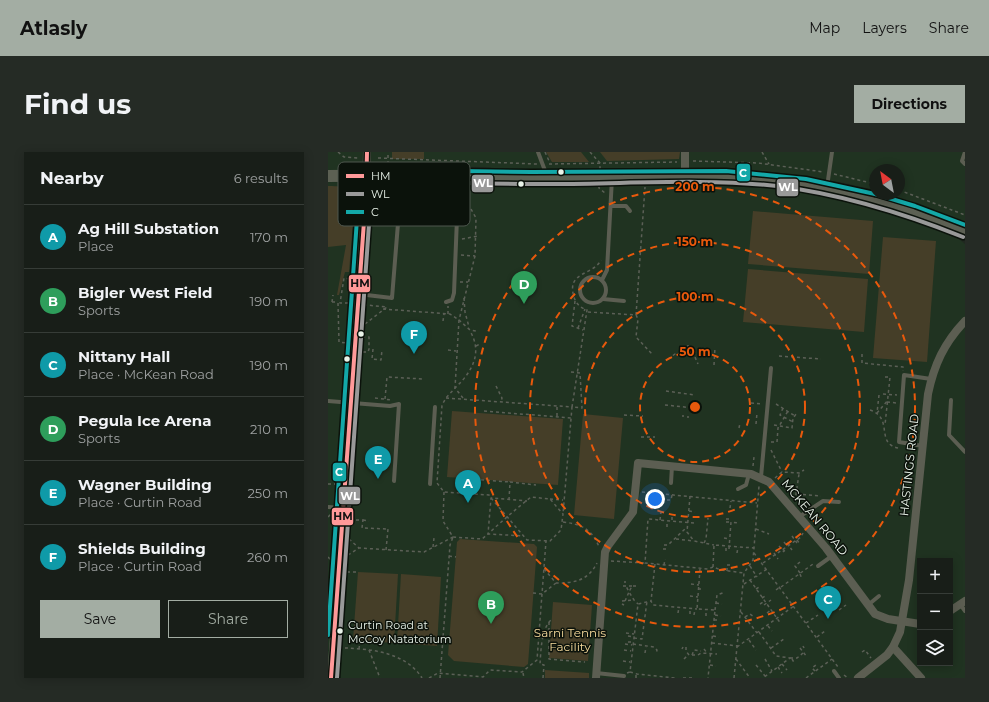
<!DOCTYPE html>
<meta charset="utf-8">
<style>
:root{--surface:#181e18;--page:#252b25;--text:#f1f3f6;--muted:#9fa2a2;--line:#363c37;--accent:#a3ada3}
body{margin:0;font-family:Montserrat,sans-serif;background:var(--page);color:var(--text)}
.controls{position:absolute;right:12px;bottom:12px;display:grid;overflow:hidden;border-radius:0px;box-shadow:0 2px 10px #0003}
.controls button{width:36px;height:36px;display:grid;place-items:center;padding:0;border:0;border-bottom:1px solid var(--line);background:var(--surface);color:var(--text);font:20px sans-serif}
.compass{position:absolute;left:541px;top:12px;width:36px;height:36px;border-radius:50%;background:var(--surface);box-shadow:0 2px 10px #0003;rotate:328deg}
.you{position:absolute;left:327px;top:347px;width:14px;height:14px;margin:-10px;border:3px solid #fff;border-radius:50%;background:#1a73e8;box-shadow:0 0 0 6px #1a73e833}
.badge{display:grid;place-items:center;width:26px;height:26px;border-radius:50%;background:var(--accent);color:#fff;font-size:13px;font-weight:700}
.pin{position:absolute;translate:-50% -33px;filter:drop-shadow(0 1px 2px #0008)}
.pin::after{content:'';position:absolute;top:21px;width:14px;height:12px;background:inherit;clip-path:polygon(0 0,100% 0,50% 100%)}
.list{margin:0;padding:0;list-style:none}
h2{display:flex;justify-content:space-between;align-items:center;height:52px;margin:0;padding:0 16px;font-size:17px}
h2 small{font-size:13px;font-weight:400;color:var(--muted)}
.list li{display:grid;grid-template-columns:26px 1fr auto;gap:12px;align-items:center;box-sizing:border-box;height:64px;padding:0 16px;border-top:1px solid var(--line)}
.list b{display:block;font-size:15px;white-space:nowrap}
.list p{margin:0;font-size:13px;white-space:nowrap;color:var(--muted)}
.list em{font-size:13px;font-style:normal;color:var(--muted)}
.actions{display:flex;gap:8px;padding:12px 16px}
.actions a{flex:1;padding:9px 0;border:1px solid var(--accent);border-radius:0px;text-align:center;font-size:14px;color:var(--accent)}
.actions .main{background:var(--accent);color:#111}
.icon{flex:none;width:22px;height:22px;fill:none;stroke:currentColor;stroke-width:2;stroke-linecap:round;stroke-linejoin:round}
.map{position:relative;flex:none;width:637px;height:526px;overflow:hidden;border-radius:0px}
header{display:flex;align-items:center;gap:24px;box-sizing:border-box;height:56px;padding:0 20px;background:var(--accent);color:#111}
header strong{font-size:19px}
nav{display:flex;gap:22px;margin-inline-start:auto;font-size:14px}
.intro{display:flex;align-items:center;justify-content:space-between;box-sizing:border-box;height:96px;padding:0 24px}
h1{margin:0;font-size:28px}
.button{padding:10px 18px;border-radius:0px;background:var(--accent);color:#111;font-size:14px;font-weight:700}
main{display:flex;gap:24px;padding:0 24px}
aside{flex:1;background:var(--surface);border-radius:0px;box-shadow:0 2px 10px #0003}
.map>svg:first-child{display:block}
.built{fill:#203321;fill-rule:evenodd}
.green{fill:#453e28}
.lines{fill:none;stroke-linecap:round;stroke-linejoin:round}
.path{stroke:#5c6057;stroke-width:1.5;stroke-dasharray:3 3;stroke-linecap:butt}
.service{stroke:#5c5e52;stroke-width:4}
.minor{stroke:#5c5e52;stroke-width:8}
.secondary{stroke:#5c6053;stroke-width:12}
.bus-1-casing{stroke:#0b120b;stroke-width:7}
.bus-2-casing{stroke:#0b120b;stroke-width:7}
.bus-3-casing{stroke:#0b120b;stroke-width:7}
.bus-1{stroke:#f99;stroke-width:4}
.bus-2{stroke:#999;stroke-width:4}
.bus-3{stroke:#13a8a8;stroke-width:4}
.ring{fill:none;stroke:#e8590c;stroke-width:2;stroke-dasharray:7 5}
.bus-dot{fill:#eaf4ea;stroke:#0b120b;stroke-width:1.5}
.labels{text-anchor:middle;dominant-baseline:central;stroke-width:3;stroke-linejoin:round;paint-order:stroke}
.bus-label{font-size:11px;fill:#eaf4ea;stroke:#0b120b;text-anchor:start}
.street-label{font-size:12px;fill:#eaf4ea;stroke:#0b120b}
.park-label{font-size:12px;fill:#f6da9c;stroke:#0b120b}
.key{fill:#0b120b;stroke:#4e564e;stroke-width:1}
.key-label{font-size:11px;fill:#eaf4ea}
.centre{fill:#e8590c;stroke:#0b120b;stroke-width:2}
.ring-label{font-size:12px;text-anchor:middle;font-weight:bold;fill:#e8590c;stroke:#0b120b;stroke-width:3;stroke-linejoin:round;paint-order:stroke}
.line-badge{stroke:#0b120b;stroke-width:1.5}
.badge-label{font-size:11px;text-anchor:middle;font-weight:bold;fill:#fff}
.pale-badge-label{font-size:11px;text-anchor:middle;font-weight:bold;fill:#111}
</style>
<header>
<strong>Atlasly</strong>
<nav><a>Map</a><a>Layers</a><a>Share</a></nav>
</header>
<div class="intro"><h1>Find us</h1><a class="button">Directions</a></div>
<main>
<aside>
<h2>Nearby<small>6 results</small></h2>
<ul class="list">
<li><span class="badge" style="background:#0f9aa8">A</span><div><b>Ag Hill Substation</b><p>Place</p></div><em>170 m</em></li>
<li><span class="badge" style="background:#2e9e5b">B</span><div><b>Bigler West Field</b><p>Sports</p></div><em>190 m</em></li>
<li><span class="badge" style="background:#0f9aa8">C</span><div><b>Nittany Hall</b><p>Place · McKean Road</p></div><em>190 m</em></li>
<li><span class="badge" style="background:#2e9e5b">D</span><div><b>Pegula Ice Arena</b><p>Sports</p></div><em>210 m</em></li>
<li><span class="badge" style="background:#0f9aa8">E</span><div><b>Wagner Building</b><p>Place · Curtin Road</p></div><em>250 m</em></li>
<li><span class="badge" style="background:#0f9aa8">F</span><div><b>Shields Building</b><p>Place · Curtin Road</p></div><em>260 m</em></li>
</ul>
<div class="actions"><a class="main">Save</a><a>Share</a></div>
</aside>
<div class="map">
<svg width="637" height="526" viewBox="0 0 637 526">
<rect width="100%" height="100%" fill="#202820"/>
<g class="built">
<path d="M0,0H637V71L559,42H571V18H547V38L516,31L468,23L410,16H341L195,19L157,15L66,14L0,19Z"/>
<path d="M0,30L228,34L372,32L466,38L535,51L581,66L627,84L637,92V526H0ZM592,409H622V511H592Z"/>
</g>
<g class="green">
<rect x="64" y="0" width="32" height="7"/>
<path d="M218,0H253L261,10H224Z"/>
<path d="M272,0H352L351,7L279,9Z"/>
<path d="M0,34C11,34 23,35 27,46L21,120H17L11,143H9L18,93L0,95Z"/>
<path d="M425,59L545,69L541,122L420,112Z"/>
<path d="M555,85L608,89L599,210L545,206Z"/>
<path d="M420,117L540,127L536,180L415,170Z"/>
<path d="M124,259L235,267L230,333L119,325Z"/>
<path d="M255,262L295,266L286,367L246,363Z"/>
<path d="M132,387L206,392L209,395L200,512L196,515L126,509L120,503L129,390Z"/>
<path d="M30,420L70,422L66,491L25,488Z"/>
<path d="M73,422L113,425L109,494L69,491Z"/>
<path d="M225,450L264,453L260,509L221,506Z"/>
<path d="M217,518L261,521V526H217Z"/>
</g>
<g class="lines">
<g class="path">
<path d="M10,0L16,5L30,6"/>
<path d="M217,0L222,11"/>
<path d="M262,0L272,11V17"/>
<path d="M434,0L441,12"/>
<path d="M50,6L209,12"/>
<path d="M365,9L430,11L496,20"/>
<path d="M60,12V0"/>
<path d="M221,12L349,10"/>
<path d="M506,22L547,32"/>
<path d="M271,34V36L277,41"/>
<path d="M571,38L637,63"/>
<path d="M48,42L60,43"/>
<path d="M143,57L148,66L147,104L131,168L142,178L148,179V177"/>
<path d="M127,59L128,54"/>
<path d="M27,67L18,58L28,47"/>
<path d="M134,87L150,84"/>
<path d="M133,103L147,104"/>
<path d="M132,130H140"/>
<path d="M136,146L137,160L141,175"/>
<path d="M247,149L244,174L255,178"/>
<path d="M4,150H10"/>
<path d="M4,150L5,143"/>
<path d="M10,151L11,190L18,191"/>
<path d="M20,151H12L16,126L22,127"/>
<path d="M55,157L122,162L131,168L127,236L118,246L114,253L109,331L116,340L161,343L163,346C175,360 187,374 199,388L222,389L233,378L235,362L222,347L203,345C188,357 174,369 160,382L163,346L199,349"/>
<path d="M260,160L308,163L310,167L308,185L324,202"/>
<path d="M120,162V154"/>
<path d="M308,163L317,35"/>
<path d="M115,169L116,162"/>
<path d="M37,172L59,155L38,153"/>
<path d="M250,176L257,157"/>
<path d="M148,194L152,192"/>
<path d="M360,196V193"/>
<path d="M45,197L44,207L53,208L54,198"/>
<path d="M120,198L128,199"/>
<path d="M35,200H40L41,197V185H36"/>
<path d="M534,202V211L575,215V219"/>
<path d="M451,204L493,207"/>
<path d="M340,207L347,202L366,203L370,212"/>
<path d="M386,213L387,195"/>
<path d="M243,220L252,221L254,256L244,255L259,158C253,156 248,152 246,145C238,119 265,124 273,108"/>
<path d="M557,225H562L557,273"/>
<path d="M168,234L174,246L173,250"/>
<path d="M338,239L367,243"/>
<path d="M555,242L569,243"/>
<path d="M551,243L549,261L560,248"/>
<path d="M47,246L63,248"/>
<path d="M118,246L244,255L235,362"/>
<path d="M135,246L127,236C144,220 155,201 142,179"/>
<path d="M57,247L59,225L96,227"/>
<path d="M559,250L569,251"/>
<path d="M423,251L434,252"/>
<path d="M448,252L467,264"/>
<path d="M337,253L366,256"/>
<path d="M455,256L452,263L465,270"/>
<path d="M542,258C566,266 547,291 570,296"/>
<path d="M156,259L243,266"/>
<path d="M296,263L315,264"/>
<path d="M229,264V254"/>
<path d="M355,265V263"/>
<path d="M360,266V264"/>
<path d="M428,272L429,261"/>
<path d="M446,273L464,276L465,266L469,261"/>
<path d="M411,276L412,271"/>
<path d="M313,285H327"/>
<path d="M443,290H449L450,276L460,259"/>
<path d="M443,298L454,320"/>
<path d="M425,314L426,305"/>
<path d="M447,326L454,320L471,321L476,318"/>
<path d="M141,327L182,330"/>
<path d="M0,332H10"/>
<path d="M116,340L115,369L125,385L154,387L160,382L196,384"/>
<path d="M314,340L429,351"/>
<path d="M469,342L493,344"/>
<path d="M362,344L359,380L366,389L386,393"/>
<path d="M222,347L235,348"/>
<path d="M181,348L182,330L208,333"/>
<path d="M339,348H343L344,343"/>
<path d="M467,349L471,322"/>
<path d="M402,356L403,349"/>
<path d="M361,359L367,360"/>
<path d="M0,365L4,361"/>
<path d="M398,367H401"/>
<path d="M22,368H35L34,376L60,377V376"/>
<path d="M35,368L41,369"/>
<path d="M332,368L333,360"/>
<path d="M344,368V362"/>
<path d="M235,370C253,372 264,377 271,395"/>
<path d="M398,370H403"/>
<path d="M366,371L320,367L317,411L380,417L385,415L393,418L416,421"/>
<path d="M339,375V369"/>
<path d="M428,377L441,382"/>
<path d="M464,384L469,391"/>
<path d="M396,386L402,387"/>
<path d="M21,387L31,396"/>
<path d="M348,387L366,389"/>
<path d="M469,388L472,392"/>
<path d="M456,390L459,394"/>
<path d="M376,391L378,387L380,366"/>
<path d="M459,391L464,398"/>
<path d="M336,393H340L358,376"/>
<path d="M451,394L456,400"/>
<path d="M105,395L106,386"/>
<path d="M335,397H338"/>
<path d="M401,397L403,370L410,371"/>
<path d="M455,397L458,401"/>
<path d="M58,398L60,377"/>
<path d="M398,399V394"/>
<path d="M409,401L410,395"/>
<path d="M426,401L510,515"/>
<path d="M446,401L450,407"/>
<path d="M20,403L31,396L96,400L125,385"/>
<path d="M121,404L128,405"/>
<path d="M0,405L4,409"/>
<path d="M283,409L317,411"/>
<path d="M610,409L611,408"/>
<path d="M472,410L467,414L472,421"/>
<path d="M435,411L473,385L475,381"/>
<path d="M327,412L323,449L325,453L369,457"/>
<path d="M336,413L337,407"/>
<path d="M422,414L429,425"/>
<path d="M385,415L386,393L426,396"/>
<path d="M216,417L228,431C246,431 260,429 269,411"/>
<path d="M372,417L369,457L387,458L380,526"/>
<path d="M399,419V413H404"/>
<path d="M19,420H31"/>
<path d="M472,422L474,427"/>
<path d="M422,428L453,472"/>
<path d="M296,430H298"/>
<path d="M363,432L371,433"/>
<path d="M416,432L439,417"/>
<path d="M295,434H304"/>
<path d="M308,434H304L301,440L306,448L310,452"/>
<path d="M453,435L485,412"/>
<path d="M370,437H375"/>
<path d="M428,437L433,434"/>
<path d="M448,438L452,435"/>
<path d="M205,441L214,442L228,431"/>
<path d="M362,444L370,445"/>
<path d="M434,446L439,443"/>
<path d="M294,449L306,448"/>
<path d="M297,449L301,440L298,434"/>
<path d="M388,451L394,452"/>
<path d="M294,452L296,453"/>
<path d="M432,452L437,449"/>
<path d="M436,453L443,448"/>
<path d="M387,458L389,443L397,440"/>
<path d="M511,458L518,453"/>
<path d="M413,460L429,481"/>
<path d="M350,461L351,455"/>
<path d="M439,461L443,458"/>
<path d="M362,462V456"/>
<path d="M366,463L367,457"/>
<path d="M387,463L393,464"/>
<path d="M378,464V458"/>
<path d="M417,465L422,462L426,465"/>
<path d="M386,468H392"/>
<path d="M221,470V507L257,510"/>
<path d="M478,471L490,463"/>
<path d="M440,474L444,479"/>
<path d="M431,480L448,504L462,506L435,526"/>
<path d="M298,481L306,482"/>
<path d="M300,484L306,485"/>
<path d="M385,484L391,485"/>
<path d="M489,485L497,479"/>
<path d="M306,486L314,487L319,449"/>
<path d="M421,488L428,498"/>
<path d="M300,490H305"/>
<path d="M384,491L410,494"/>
<path d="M297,492L304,493"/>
<path d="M305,492L326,495L329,498L328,502"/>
<path d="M475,494L476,496"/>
<path d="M358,495V499L361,503H370L373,501L389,502"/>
<path d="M409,495L466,454"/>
<path d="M17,496C45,497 78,501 94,526"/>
<path d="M443,496L456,487"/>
<path d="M472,496L479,505"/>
<path d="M31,497L32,489"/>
<path d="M354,497L355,495"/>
<path d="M376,497L379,501"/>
<path d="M41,498L52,526"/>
<path d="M296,498L303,499"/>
<path d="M534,500L537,498L543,506"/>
<path d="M317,501L318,495"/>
<path d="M364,503L366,498L373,499"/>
<path d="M462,506H469L475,501"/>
<path d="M356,507L360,503"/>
<path d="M408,507L422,526"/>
<path d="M437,507L444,519"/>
<path d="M464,507L467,512"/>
<path d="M295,509L302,510"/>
<path d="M454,512L459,518"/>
<path d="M382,513L388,514"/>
<path d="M428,513L437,524"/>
<path d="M450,515L454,521"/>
<path d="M487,519L484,516L488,513"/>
<path d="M302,520L309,522L347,526"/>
<path d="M195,521L196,526"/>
<path d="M299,521L302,520L310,452L323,449"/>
<path d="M516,523L520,526"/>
<path d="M101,526L110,521L155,525L162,518L194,520L209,508L218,389"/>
<path d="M112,526L122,393L125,385"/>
<path d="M215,526L216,513L212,512C213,499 213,476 224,467"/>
<path d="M308,526V521"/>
<path d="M355,526H367"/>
<path d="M406,526L416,421L425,408L431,334"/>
<path d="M478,526L504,507"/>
</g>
<g class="service">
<path d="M210,0L219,24"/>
<path d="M637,0L634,9L637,12"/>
<path d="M499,35L504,0"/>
<path d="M283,54H298L302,59"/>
<circle cx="265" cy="138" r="13"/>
<path d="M274,128L279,118L284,26"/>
<path d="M30,142L64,146L71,59"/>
<path d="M275,147L296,149"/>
<path d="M118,150L124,148L126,141L129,66L124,62"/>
<path d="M623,248L621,283L637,300"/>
<path d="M0,249L62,254L71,252L66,329"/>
<path d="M595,294L571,290L576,223L603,227"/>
<path d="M433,325L443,216"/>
<path d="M343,331L344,314"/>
<path d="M102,332L107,255"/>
<path d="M410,337L418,333L421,322"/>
<path d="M0,355L14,356"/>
<path d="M471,365L495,349L511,350"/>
<path d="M490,414L504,404"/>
<path d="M632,452L637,459"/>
<path d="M540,453L551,444"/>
<path d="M506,519L511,526"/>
<path d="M268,521L296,524"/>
</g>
<g class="minor">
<path d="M357,0V24"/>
<path d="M622,459L637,449"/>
<path d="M565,495L593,526"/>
<path d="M3,526L38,42L39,0"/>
<path d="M268,526L277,400L280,394L305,360L310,311L423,322L441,330L498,396L547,462L560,467L592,472"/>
<path d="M530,526L559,503L565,495L572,480L581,428L600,242C606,213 616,191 637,169"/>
</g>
<path class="secondary" d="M0,24C73,23 147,26 220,26C288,27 357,20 424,26C498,32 569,51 637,79"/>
<g class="bus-1-casing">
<path id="bus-1" d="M3,526L38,42L39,0"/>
</g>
<g class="bus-2-casing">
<path id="bus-2" d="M9,526L44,30C104,30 165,32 225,32C299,32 374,26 449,34C513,42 575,61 635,85"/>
</g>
<g class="bus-3-casing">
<g id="bus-3">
<path d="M547,42L587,54L637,73"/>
<path d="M0,483L32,24L34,19L62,18L203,20L398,19L478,27L547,42"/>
</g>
</g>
<use href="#bus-1" class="bus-1"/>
<use href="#bus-2" class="bus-2"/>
<use href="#bus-3" class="bus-3"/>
</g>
<g class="ring">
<circle cx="367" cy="255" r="55"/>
<circle cx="367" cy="255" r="110"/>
<circle cx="367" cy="255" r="165"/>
<circle cx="367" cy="255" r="220"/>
</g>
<g class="bus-dot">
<circle cx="233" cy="20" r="3.5"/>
<circle cx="193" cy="32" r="3.5"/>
<circle cx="33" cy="182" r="3.5"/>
<circle cx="19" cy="207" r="3.5"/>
<circle cx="12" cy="479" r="3.5"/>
</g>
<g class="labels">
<g class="bus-label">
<text x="20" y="473">Curtin Road at<tspan x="20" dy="14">McCoy Natatorium</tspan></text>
</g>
<g class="street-label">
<text transform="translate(581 313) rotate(-84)">HASTINGS ROAD</text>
<text transform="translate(487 365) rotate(50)">MCKEAN ROAD</text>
</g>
<g class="park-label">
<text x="242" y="480">Sarni Tennis<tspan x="242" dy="14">Facility</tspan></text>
</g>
</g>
<rect x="10" y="10" width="132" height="64" rx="6" class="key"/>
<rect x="18" y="22" width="18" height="4" fill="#f99"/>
<rect x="18" y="40" width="18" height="4" fill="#999"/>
<rect x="18" y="58" width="18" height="4" fill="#13a8a8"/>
<g class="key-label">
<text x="43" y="28">HM</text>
<text x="43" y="46">WL</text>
<text x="43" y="64">C</text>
</g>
<circle cx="367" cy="255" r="6" class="centre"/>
<g class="ring-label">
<text x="367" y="39">200 m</text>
<text x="367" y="94">150 m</text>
<text x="367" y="149">100 m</text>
<text x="367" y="204">50 m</text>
</g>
<g class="line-badge">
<rect x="408" y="11" width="15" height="19" rx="4" fill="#13a8a8"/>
<rect x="143" y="22" width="23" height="19" rx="4" fill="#999"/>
<rect x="448" y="26" width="23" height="19" rx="4" fill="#999"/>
<rect x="20" y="122" width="23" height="19" rx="4" fill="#f99"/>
<rect x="4" y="310" width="15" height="20" rx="4" fill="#13a8a8"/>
<rect x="10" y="334" width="23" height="19" rx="4" fill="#999"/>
<rect x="3" y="355" width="23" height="19" rx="4" fill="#f99"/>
</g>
<g class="badge-label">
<text x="415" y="25">C</text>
<text x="155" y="35">WL</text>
<text x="460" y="39">WL</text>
<text x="11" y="324">C</text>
<text x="22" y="348">WL</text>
</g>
<g class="pale-badge-label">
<text x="32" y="135">HM</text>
<text x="15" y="368">HM</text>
</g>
</svg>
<div class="controls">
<button>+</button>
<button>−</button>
<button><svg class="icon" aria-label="layers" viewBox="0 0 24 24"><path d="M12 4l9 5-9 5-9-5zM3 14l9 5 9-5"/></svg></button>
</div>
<svg class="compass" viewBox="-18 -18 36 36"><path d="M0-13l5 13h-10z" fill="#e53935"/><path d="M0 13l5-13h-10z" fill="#9fa2a2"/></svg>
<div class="you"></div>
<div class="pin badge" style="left:140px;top:351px;background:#0f9aa8">A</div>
<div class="pin badge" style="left:163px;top:472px;background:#2e9e5b">B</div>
<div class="pin badge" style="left:500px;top:467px;background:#0f9aa8">C</div>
<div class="pin badge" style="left:196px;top:152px;background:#2e9e5b">D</div>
<div class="pin badge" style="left:50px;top:327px;background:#0f9aa8">E</div>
<div class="pin badge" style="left:86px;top:202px;background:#0f9aa8">F</div>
</div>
</main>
